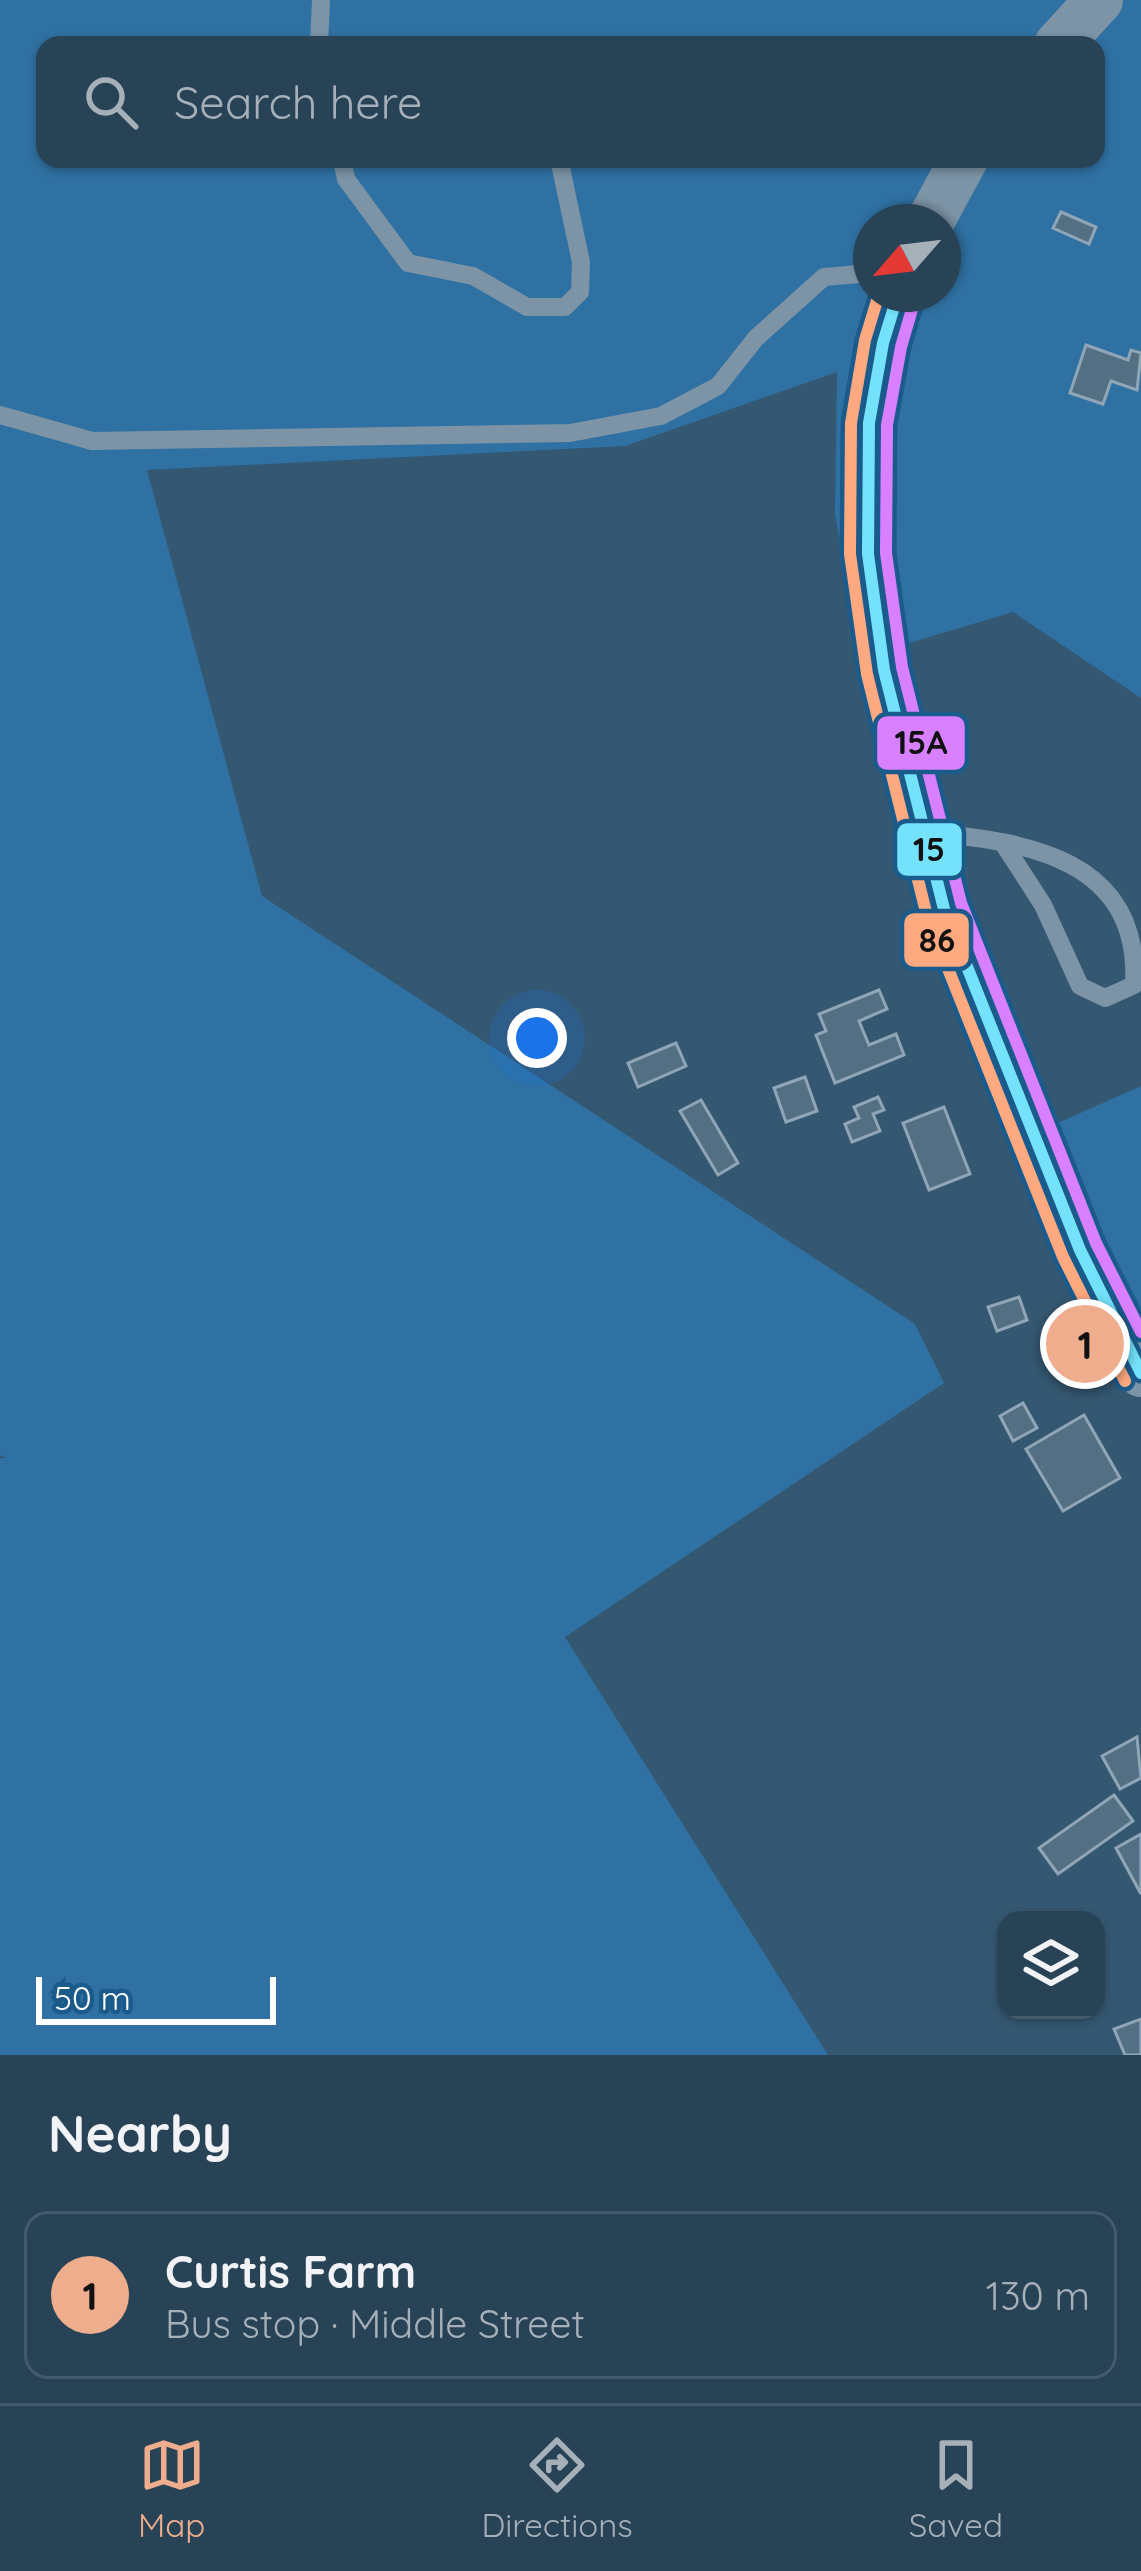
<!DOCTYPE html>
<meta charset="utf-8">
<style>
:root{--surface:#284256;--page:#344d60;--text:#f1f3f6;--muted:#a5b0b9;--line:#445b6c;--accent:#eead8d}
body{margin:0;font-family:Quicksand,sans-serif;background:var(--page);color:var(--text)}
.controls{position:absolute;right:36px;bottom:36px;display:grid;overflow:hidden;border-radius:24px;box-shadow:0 3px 9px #0004}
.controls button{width:108px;height:108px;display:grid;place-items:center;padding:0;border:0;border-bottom:3px solid var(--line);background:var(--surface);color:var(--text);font:60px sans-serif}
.compass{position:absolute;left:853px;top:204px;width:108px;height:108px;border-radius:50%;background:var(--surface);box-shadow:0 3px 9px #0004;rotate:242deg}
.scale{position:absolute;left:36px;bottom:30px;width:240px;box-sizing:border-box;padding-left:12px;border:6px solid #fff;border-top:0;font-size:33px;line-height:42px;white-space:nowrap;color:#fff;-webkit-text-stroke:9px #1b5b8c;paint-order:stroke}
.you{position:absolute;left:537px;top:1038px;width:42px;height:42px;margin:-30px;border:9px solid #fff;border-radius:50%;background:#1a73e8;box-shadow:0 0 0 18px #1a73e833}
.badge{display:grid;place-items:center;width:78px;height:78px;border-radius:50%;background:var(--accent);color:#111;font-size:39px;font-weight:700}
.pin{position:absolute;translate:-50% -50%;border:6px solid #fff;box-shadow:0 3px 12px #0006}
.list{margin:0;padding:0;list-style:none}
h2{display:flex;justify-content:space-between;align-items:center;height:156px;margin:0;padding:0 48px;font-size:51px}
h2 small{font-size:39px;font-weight:400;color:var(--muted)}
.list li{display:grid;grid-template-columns:78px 1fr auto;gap:36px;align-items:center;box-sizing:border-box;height:168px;margin:0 24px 24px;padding:0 24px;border:3px solid var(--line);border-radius:24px}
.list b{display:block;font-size:45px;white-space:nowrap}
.list p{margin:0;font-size:39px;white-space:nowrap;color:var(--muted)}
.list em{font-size:39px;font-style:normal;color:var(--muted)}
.icon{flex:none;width:66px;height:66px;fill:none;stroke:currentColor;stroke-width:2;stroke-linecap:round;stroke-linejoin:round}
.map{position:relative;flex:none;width:1141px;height:2055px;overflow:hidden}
.search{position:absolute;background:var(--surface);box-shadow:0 3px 9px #0004;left:36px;right:36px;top:36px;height:132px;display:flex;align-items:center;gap:30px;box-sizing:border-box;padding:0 42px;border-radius:24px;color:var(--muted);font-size:45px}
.sheet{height:348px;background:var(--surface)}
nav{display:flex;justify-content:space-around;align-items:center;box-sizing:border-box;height:168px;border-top:3px solid var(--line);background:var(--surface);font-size:33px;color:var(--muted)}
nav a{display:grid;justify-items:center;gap:6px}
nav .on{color:var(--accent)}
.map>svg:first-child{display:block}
.green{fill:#2f71a2;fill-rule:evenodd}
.building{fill:#536f84;stroke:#90a5b5;stroke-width:3}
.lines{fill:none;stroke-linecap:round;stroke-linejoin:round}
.service{stroke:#7c94a6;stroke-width:18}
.tertiary{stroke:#7c94a6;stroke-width:48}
.bus-1-casing{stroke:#1b5b8c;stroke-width:21}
.bus-2-casing{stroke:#1b5b8c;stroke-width:21}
.bus-3-casing{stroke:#1b5b8c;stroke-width:21}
.bus-1{stroke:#73e2fa;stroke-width:12}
.bus-2{stroke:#ffa980;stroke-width:12}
.bus-3{stroke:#d880ff;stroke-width:12}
.line-badge{stroke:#1b5b8c;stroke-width:4.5}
.pale-badge-label{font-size:33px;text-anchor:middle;font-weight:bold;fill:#111}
</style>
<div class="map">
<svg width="1141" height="2055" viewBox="0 0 1141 2055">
<rect width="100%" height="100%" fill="#355872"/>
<g class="green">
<path d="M0,0H1141V698L1013,612L862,657L835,515L837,372L625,446L147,470L262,896L915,1324L944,1383L565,1637L828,2055H0V1458H7L0,1455ZM45,45H1096V159H45ZM871,222H943V294H871Z"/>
<path d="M1141,1086V1332L1051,1126Z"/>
</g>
<g class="building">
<path d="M1061,212L1096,227L1089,244L1053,228Z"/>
<path d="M1086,345L1128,360L1131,350L1141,353L1137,390L1111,381L1103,404L1070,393Z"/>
<path d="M879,990L887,1009L859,1021L869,1045L896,1034L904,1055L835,1083L816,1035L826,1031L819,1014Z"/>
<path d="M676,1043L686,1066L638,1087L628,1063Z"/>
<path d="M805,1077L817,1111L786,1122L774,1088Z"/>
<path d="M878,1097L884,1110L873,1114L880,1131L852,1142L845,1124L859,1118L854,1107Z"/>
<path d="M701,1100L738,1163L718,1175L680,1111Z"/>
<path d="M944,1107L970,1174L929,1190L903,1123Z"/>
<path d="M1019,1297L1027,1320L997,1331L988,1307Z"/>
<path d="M1023,1403L1037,1428L1013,1441L1000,1416Z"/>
<path d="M1084,1415L1120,1478L1063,1511L1026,1449Z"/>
<path d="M1137,1737L1141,1778L1120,1789L1102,1756Z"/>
<path d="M1114,1795L1133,1821L1058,1874L1039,1848Z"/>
<path d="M1141,1834V1894L1116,1848Z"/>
<path d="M1141,2019V2055H1125L1114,2029Z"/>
</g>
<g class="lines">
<g class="service">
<path d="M319,45L321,0"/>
<path d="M342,159L346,179L408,263L473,276L527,307H565L580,292L581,262L559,159"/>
<path d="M0,415L92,441L570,433L661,416L718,386L756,338L824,277L871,273"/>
<path d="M930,833C1026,841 1141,859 1134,985L1105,998L1080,986L1043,905L1003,843"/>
</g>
<g class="tertiary">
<path d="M1058,45L1099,0"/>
<path d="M930,222L964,159"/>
<path d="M898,294L883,343L869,423L868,554L884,670L944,909L1080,1250L1141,1373"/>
</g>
<g class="bus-1-casing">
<path id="bus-1" d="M898,294L883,343L869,423L868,554L884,670L944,909L1080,1250L1141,1373"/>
</g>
<g class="bus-2-casing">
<path id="bus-2" d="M879,294L865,340L851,423L850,554L867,674L927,916L1063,1257L1125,1381"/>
</g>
<g class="bus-3-casing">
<path id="bus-3" d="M915,299L901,347L887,425L886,553L902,667L961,903L1096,1243L1141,1332"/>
</g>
<use href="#bus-1" class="bus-1"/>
<use href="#bus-2" class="bus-2"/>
<use href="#bus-3" class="bus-3"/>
</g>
<g class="line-badge">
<rect x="875" y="714" width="92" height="58" rx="12" fill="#d880ff"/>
<rect x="895" y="821" width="69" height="57" rx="12" fill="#73e2fa"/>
<rect x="902" y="911" width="69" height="58" rx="12" fill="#ffa980"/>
</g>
<g class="pale-badge-label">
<text x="921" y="754">15A</text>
<text x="929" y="861">15</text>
<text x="937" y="952">86</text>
</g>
</svg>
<div class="controls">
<button><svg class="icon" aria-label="layers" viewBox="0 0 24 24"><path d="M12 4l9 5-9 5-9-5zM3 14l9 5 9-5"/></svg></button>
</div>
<svg class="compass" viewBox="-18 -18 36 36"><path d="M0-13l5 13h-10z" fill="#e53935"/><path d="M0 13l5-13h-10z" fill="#a5b0b9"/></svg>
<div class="scale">50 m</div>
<div class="you"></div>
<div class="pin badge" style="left:1085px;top:1344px">1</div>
<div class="search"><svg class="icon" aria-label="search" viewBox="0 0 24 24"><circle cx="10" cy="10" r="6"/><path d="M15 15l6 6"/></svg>Search here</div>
</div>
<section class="sheet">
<h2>Nearby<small></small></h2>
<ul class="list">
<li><span class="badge">1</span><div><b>Curtis Farm</b><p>Bus stop · Middle Street</p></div><em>130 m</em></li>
</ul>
</section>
<nav>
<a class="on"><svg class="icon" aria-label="map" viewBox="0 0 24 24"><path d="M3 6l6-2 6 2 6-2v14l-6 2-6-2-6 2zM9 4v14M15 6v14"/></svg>Map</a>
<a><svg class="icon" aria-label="directions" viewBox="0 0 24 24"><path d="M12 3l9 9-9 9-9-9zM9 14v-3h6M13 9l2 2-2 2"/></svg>Directions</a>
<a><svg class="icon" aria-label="saved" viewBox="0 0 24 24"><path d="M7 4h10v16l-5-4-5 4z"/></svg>Saved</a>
</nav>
